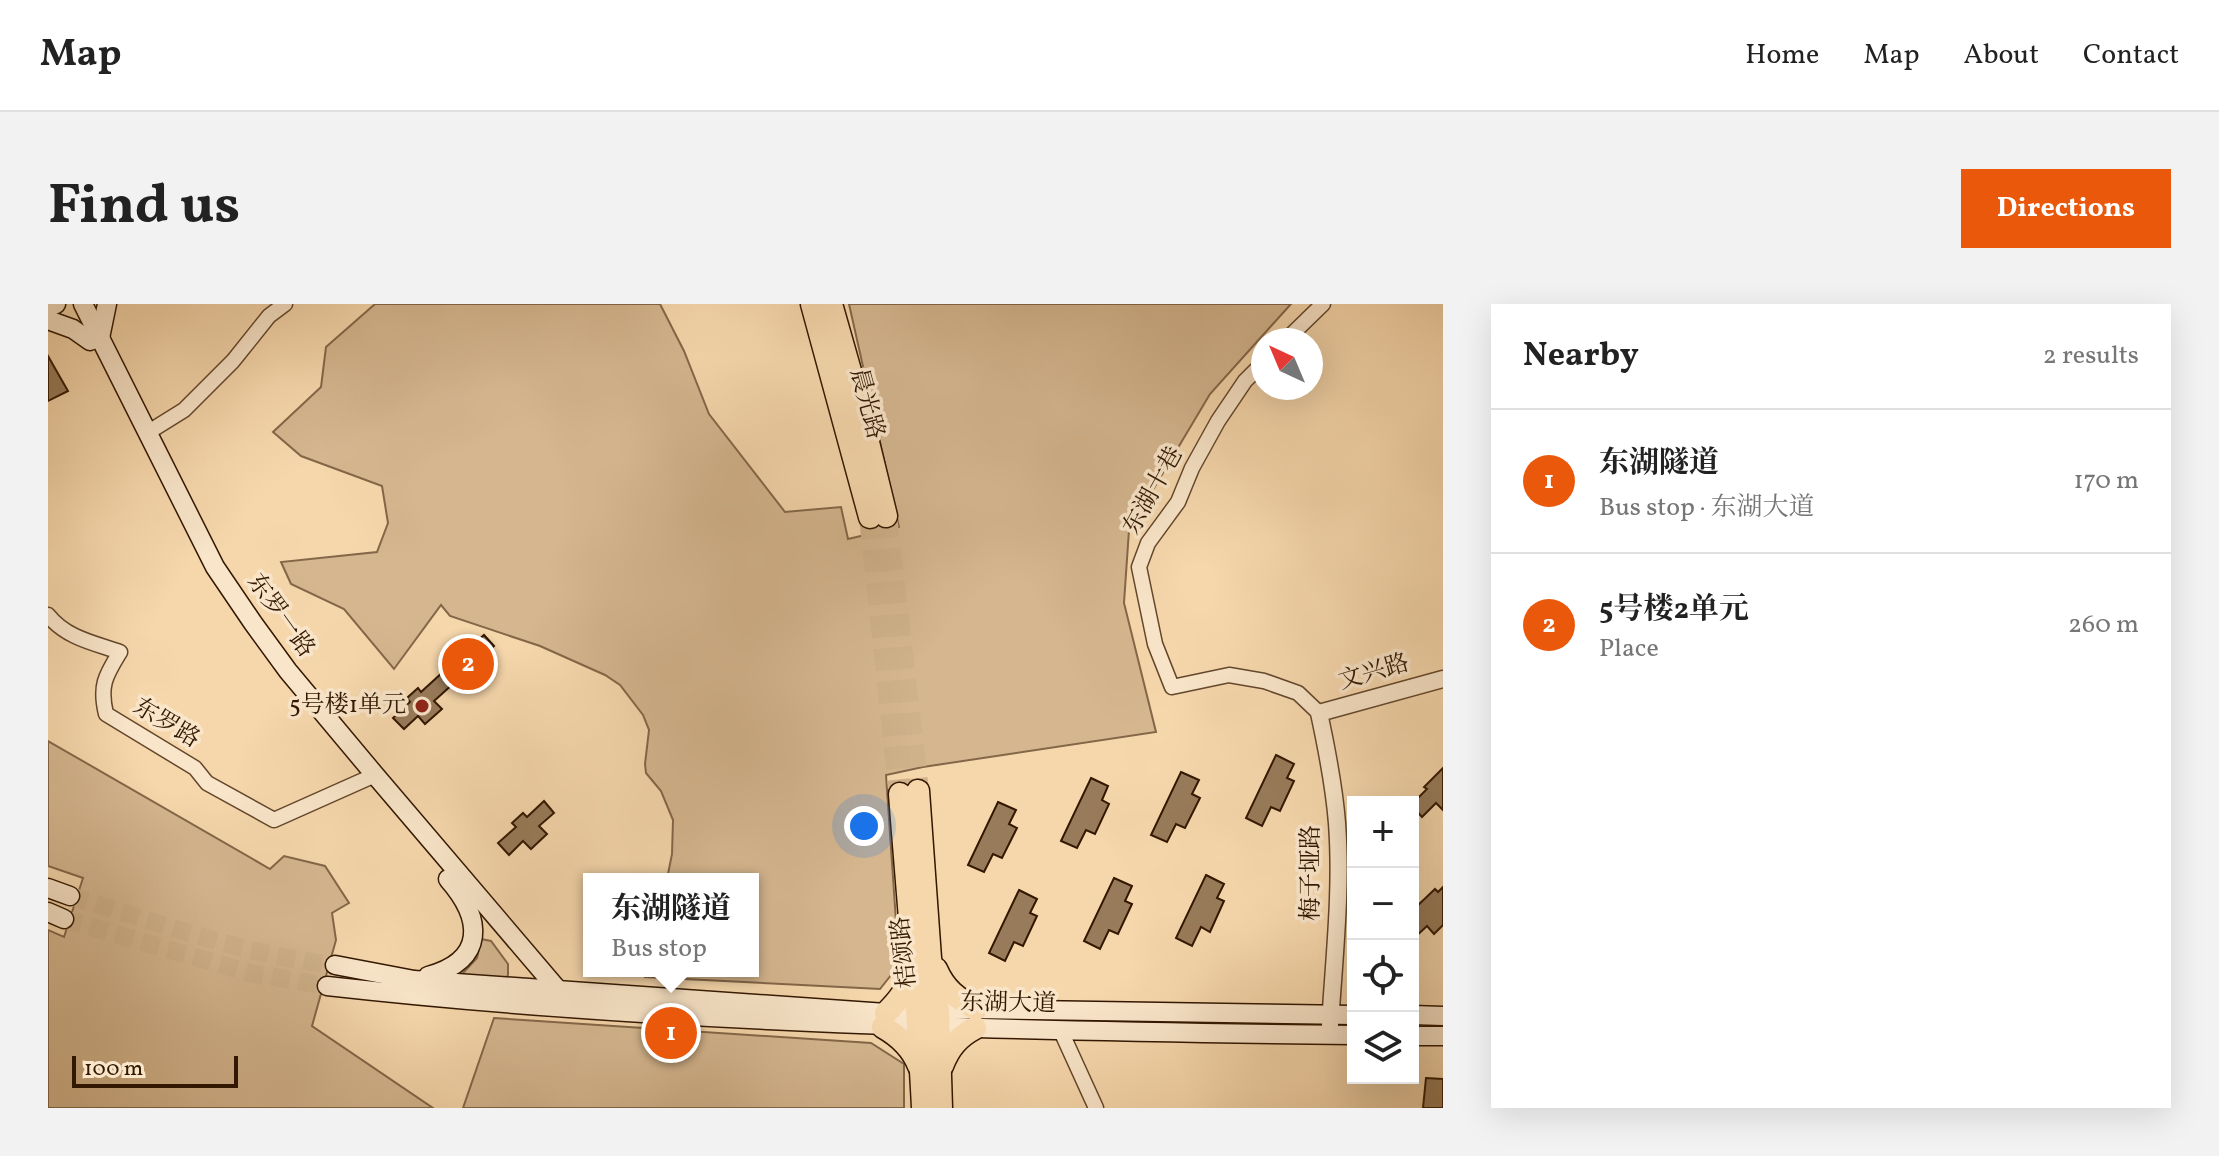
<!DOCTYPE html>
<meta charset="utf-8">
<style>
:root{--surface:#fff;--page:#f2f2f2;--text:#222;--muted:#767676;--line:#e0e0e0;--accent:#ea580c}
body{margin:0;font-family:Vollkorn,"Noto Serif SC",serif;background:var(--page);color:var(--text)}
.controls{position:absolute;right:24px;bottom:24px;display:grid;overflow:hidden;border-radius:0px;box-shadow:0 8px 32px #0002}
.controls button{width:72px;height:72px;display:grid;place-items:center;padding:0;border:0;border-bottom:2px solid var(--line);background:var(--surface);color:var(--text);font:40px sans-serif}
.compass{position:absolute;left:1203px;top:24px;width:72px;height:72px;border-radius:50%;background:var(--surface);box-shadow:0 8px 32px #0002;rotate:316deg}
.scale{position:absolute;left:24px;bottom:20px;width:166px;box-sizing:border-box;padding-left:8px;border:4px solid #321701;border-top:0;font-size:22px;line-height:28px;white-space:nowrap;color:#321701;-webkit-text-stroke:6px #f9e5c9;paint-order:stroke}
.you{position:absolute;left:816px;top:522px;width:28px;height:28px;margin:-20px;border:6px solid #fff;border-radius:50%;background:#1a73e8;box-shadow:0 0 0 12px #1a73e833}
.badge{display:grid;place-items:center;width:52px;height:52px;border-radius:50%;background:var(--accent);color:#fff;font-size:26px;font-weight:700}
.pin{position:absolute;translate:-50% -50%;border:4px solid #fff;box-shadow:0 2px 8px #0006}
.popup{position:absolute;left:535px;top:569px;width:176px;height:104px;box-sizing:border-box;display:grid;place-content:center;border-radius:0px;background:var(--surface);filter:drop-shadow(0 2px 6px #0005);font-size:26px;white-space:nowrap;color:var(--muted)}
.popup b{font-size:30px;color:var(--text)}
.popup::after{content:'';position:absolute;left:50%;top:100%;margin-left:-16px;border:16px solid transparent;border-top-color:var(--surface)}
.list{margin:0;padding:0;list-style:none}
h2{display:flex;justify-content:space-between;align-items:center;height:104px;margin:0;padding:0 32px;font-size:34px}
h2 small{font-size:26px;font-weight:400;color:var(--muted)}
.list li{display:grid;grid-template-columns:52px 1fr auto;gap:24px;align-items:center;box-sizing:border-box;height:144px;padding:0 32px;border-top:2px solid var(--line)}
.list b{display:block;font-size:30px;white-space:nowrap}
.list p{margin:0;font-size:26px;white-space:nowrap;color:var(--muted)}
.list em{font-size:26px;font-style:normal;color:var(--muted)}
.icon{flex:none;width:44px;height:44px;fill:none;stroke:currentColor;stroke-width:2;stroke-linecap:round;stroke-linejoin:round}
.map{position:relative;flex:none;width:1395px;height:804px;overflow:hidden;border-radius:0px}
header{display:flex;align-items:center;gap:48px;box-sizing:border-box;height:112px;padding:0 40px;background:var(--surface);border-bottom:2px solid var(--line)}
header strong{font-size:38px}
nav{display:flex;gap:44px;margin-inline-start:auto;font-size:28px}
.intro{display:flex;align-items:center;justify-content:space-between;box-sizing:border-box;height:192px;padding:0 48px}
h1{margin:0;font-size:56px}
.button{padding:20px 36px;border-radius:0px;background:var(--accent);color:#fff;font-size:28px;font-weight:700}
main{display:flex;gap:48px;padding:0 48px}
aside{flex:1;background:var(--surface);border-radius:0px;box-shadow:0 8px 32px #0002}
.map>svg:first-child{display:block}
.green{fill:#d5b68f;stroke:#846648;stroke-width:2}
.building{fill:#987b5a;stroke:#321701;stroke-width:2}
.lines{fill:none;stroke-linecap:round;stroke-linejoin:round}
.secondary-tunnel{stroke:#cfb18a;stroke-width:18;stroke-dasharray:18 9;stroke-linecap:butt}
.primary-tunnel{stroke:#cfb18a;stroke-width:22;stroke-dasharray:22 11;stroke-linecap:butt}
.minor-casing{stroke:#63472c;stroke-width:17}
.tertiary-casing{stroke:#63472c;stroke-width:19}
.secondary-casing{stroke:#321701;stroke-width:21}
.primary-casing{stroke:#321701;stroke-width:25}
.minor{stroke:#f9e5c9;stroke-width:14}
.tertiary{stroke:#f9e5c9;stroke-width:16}
.secondary{stroke:#f9e5c9;stroke-width:18}
.primary{stroke:#f6d7ac;stroke-width:22}
.poi-dot{fill:#8f2418;stroke:#f9e5c9;stroke-width:3}
.labels{text-anchor:middle;dominant-baseline:central;stroke-width:7;stroke-linejoin:round;paint-order:stroke}
.street-label{font-size:24px;fill:#321701;stroke:#f9e5c9}
.poi-label{font-size:24px;fill:#321701;stroke:#f9e5c9;text-anchor:end}
</style>
<header>
<strong>Map</strong>
<nav><a>Home</a><a>Map</a><a>About</a><a>Contact</a></nav>
</header>
<div class="intro"><h1>Find us</h1><a class="button">Directions</a></div>
<main>
<div class="map">
<svg width="1395" height="804" viewBox="0 0 1395 804">
<rect width="100%" height="100%" fill="#f6d7ac"/>
<filter id="stains"><feTurbulence type="fractalNoise" baseFrequency=".0025" numOctaves="4"/><feColorMatrix values="0 0 0 0 .2 0 0 0 0 .09 0 0 0 0 .02 0 0 0 .5 -.17"/></filter>
<radialGradient id="worn" r=".72"><stop offset=".6" stop-color="#630" stop-opacity="0"/><stop offset="1" stop-color="#630" stop-opacity=".3"/></radialGradient>
<g class="green">
<path d="M327,0H612L636,47L661,110L737,208L793,203L800,235L851,223L801,0H1243L1162,90L1081,226L1076,299L1108,428L875,463L838,471L851,661L832,685L597,673L598,667H705V575H619L624,550L625,516L613,487L598,469L597,460L601,426L595,411L572,381L557,371L492,342L402,312L393,301L346,365L296,305L243,280L233,258L329,248L340,219L334,182L253,152L225,128L273,83L278,43Z"/>
<path d="M0,437L222,565L236,552L277,562L301,599L284,609L288,636L264,722L385,804H0V626L16,633L35,574L0,562Z"/>
<path d="M433,635L443,637L460,660V671L456,676L415,674V669L429,654Z"/>
<path d="M446,714L823,739L856,760V804H415Z"/>
</g>
<g class="building">
<path d="M0,52L20,87L0,97Z"/>
<path d="M436,331L446,342L432,355L439,364L423,378L416,370L386,397L394,405L377,420L370,412L356,425L345,414L362,398L359,394L370,384L373,388L408,356L405,352L416,342L419,346Z"/>
<path d="M1228,451L1246,460L1239,474L1246,477L1232,507L1223,503L1214,522L1198,514Z"/>
<path d="M1395,464V506L1388,499L1374,513L1365,503V499L1379,485L1376,483Z"/>
<path d="M1133,468L1151,476L1144,490L1152,494L1137,524L1128,520L1119,538L1103,531Z"/>
<path d="M1043,474L1060,482L1054,496L1061,500L1047,530L1038,526L1029,544L1013,537Z"/>
<path d="M496,497L506,509L491,522L499,530L483,545L475,537L461,551L450,539L468,523L464,519L475,509L479,513Z"/>
<path d="M950,498L968,506L961,520L969,524L954,554L945,550L936,568L920,561Z"/>
<path d="M1158,571L1176,580L1169,594L1176,597L1162,628L1153,623L1144,642L1128,634Z"/>
<path d="M1066,574L1084,582L1077,597L1084,600L1070,630L1061,626L1052,645L1036,637Z"/>
<path d="M1395,583V621L1386,630L1379,622L1365,635V612L1369,608L1366,605L1387,585L1390,588Z"/>
<path d="M971,586L989,595L982,609L989,612L975,642L966,638L957,657L941,649Z"/>
<path d="M1378,774L1395,775V804H1375Z"/>
</g>
<g class="lines">
<g class="secondary-tunnel">
<path d="M22,592C109,618 196,651 287,661"/>
<path d="M16,615L202,669L279,682"/>
</g>
<g class="primary-tunnel">
<path d="M838,212L870,487"/>
<path d="M822,213L852,490"/>
</g>
<g class="minor-casing">
<g id="minor">
<path d="M1238,36L1275,0"/>
<path d="M1215,59L1197,77L1170,117L1144,164L1130,198L1100,239L1091,263L1107,340L1124,383L1181,371L1216,377L1250,389L1271,409"/>
<path d="M99,129L136,106L185,57L221,12L237,0"/>
<path d="M0,311C18,334 46,339 72,348C58,371 51,381 58,410L147,464L159,479L226,516L327,471"/>
<path d="M1012,725L1048,804"/>
</g>
</g>
<g class="tertiary-casing">
<path id="tertiary" d="M1282,721C1286,654 1294,586 1289,519C1286,481 1279,446 1271,409L1395,375"/>
</g>
<g class="secondary-casing">
<g id="secondary">
<path d="M35,0L167,263L205,319L240,367L327,471L511,687"/>
<path d="M0,4L8,0"/>
<path d="M0,16L25,25L42,37"/>
<path d="M52,34L59,0"/>
<path d="M0,584L22,592"/>
<path d="M0,608L16,615"/>
<path d="M287,661L366,676L838,709L928,705L1305,711"/>
<path d="M380,672C438,656 435,615 400,575"/>
<path d="M279,682C620,720 963,727 1305,731"/>
<path d="M1365,711L1395,712"/>
<path d="M1365,732H1395"/>
</g>
</g>
<g class="primary-casing">
<g id="primary">
<path d="M764,0L822,213"/>
<path d="M783,0L806,81L838,212"/>
<path d="M870,487L882,654L890,707L893,804"/>
<path d="M852,490C860,595 870,699 875,804"/>
<path d="M888,665C897,686 909,694 928,705"/>
<path d="M838,709C852,695 859,686 864,666"/>
<path d="M835,723C851,732 864,744 871,762"/>
<path d="M894,762C901,744 910,733 927,724"/>
</g>
</g>
<use href="#minor" class="minor"/>
<use href="#tertiary" class="tertiary"/>
<use href="#secondary" class="secondary"/>
<use href="#primary" class="primary"/>
</g>
<circle class="poi-dot" cx="374" cy="402" r="8"/>
<g class="labels">
<g class="street-label">
<text transform="translate(818 100) rotate(75)">晨光路</text>
<text transform="translate(1106 187) rotate(-61)">东湖十巷</text>
<text transform="translate(232 312) rotate(54)">东罗一路</text>
<text transform="translate(1326 369) rotate(-16)">文兴路</text>
<text transform="translate(118 420) rotate(31)">东罗路</text>
<text transform="translate(1264 569) rotate(-90)">梅子垭路</text>
<text transform="translate(857 648) rotate(-96)">桔颂路</text>
<text transform="translate(960 700) rotate(1)">东湖大道</text>
</g>
<g class="poi-label">
<text x="358" y="402">5号楼1单元</text>
</g>
</g>
<rect width="100%" height="100%" filter="url(#stains)"/>
<rect width="100%" height="100%" fill="url(#worn)"/>
</svg>
<div class="controls">
<button>+</button>
<button>−</button>
<button><svg class="icon" aria-label="locate" viewBox="0 0 24 24"><circle cx="12" cy="12" r="6"/><path d="M12 2v4M12 18v4M2 12h4M18 12h4"/></svg></button>
<button><svg class="icon" aria-label="layers" viewBox="0 0 24 24"><path d="M12 4l9 5-9 5-9-5zM3 14l9 5 9-5"/></svg></button>
</div>
<svg class="compass" viewBox="-18 -18 36 36"><path d="M0-13l5 13h-10z" fill="#e53935"/><path d="M0 13l5-13h-10z" fill="#767676"/></svg>
<div class="scale">100 m</div>
<div class="you"></div>
<div class="pin badge" style="left:623px;top:729px">1</div>
<div class="popup"><b>东湖隧道</b>Bus stop</div>
<div class="pin badge" style="left:420px;top:360px">2</div>
</div>
<aside>
<h2>Nearby<small>2 results</small></h2>
<ul class="list">
<li><span class="badge">1</span><div><b>东湖隧道</b><p>Bus stop · 东湖大道</p></div><em>170 m</em></li>
<li><span class="badge">2</span><div><b>5号楼2单元</b><p>Place</p></div><em>260 m</em></li>
</ul>
</aside>
</main>
